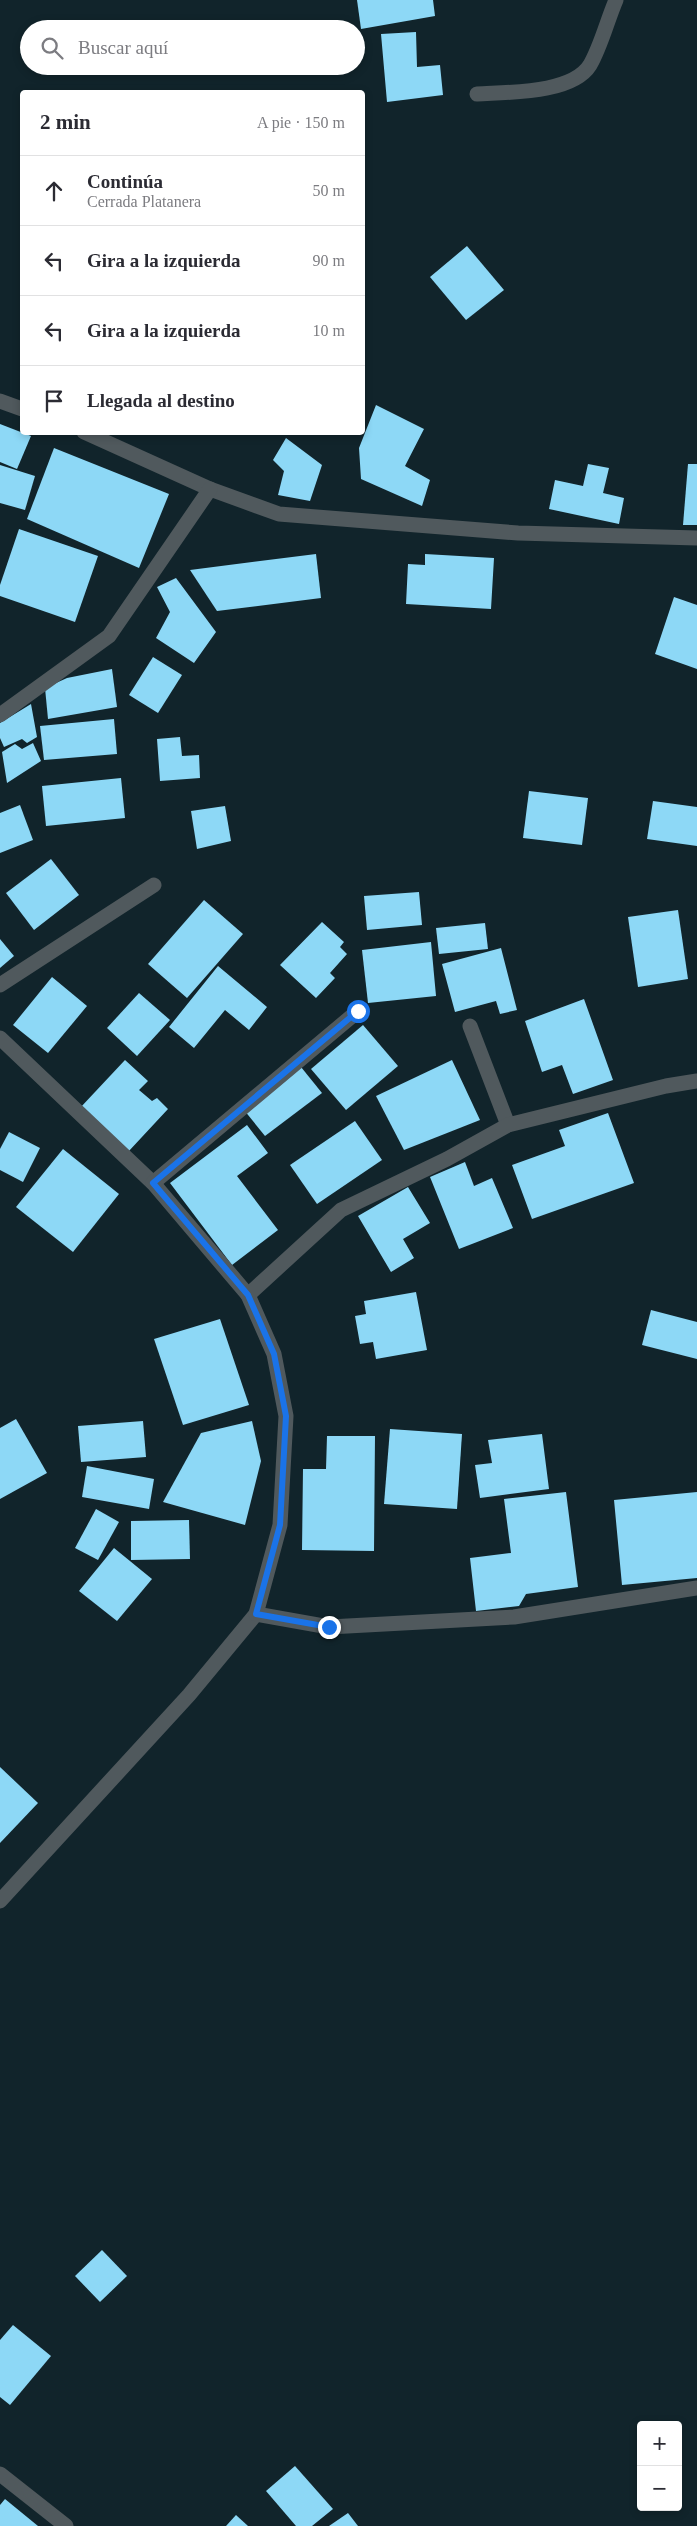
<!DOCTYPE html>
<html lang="es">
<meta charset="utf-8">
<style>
:root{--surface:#fff;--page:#f7f7f7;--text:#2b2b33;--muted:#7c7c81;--line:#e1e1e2}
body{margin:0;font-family:"Times New Roman",serif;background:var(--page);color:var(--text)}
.controls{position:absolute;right:15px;bottom:15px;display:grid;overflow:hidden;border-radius:5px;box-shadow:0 2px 8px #0003}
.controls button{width:45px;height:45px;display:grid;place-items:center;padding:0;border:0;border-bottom:1px solid var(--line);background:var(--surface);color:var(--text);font:25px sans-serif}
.stop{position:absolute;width:15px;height:15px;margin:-11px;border:4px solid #1a73e8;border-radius:50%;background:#fff}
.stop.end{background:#1a73e8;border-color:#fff;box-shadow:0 1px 5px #0008}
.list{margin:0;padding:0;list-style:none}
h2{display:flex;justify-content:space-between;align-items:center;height:65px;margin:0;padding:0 20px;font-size:21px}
h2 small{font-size:16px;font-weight:400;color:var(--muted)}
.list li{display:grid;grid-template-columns:32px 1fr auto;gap:15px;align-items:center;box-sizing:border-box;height:70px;padding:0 20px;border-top:1px solid var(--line)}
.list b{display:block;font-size:19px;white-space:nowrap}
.list p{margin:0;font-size:16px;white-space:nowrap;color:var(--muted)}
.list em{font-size:16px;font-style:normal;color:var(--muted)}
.icon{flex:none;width:28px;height:28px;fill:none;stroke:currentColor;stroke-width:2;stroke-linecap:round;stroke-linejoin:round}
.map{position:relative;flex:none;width:697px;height:2526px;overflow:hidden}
.search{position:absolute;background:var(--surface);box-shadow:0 2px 8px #0003;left:20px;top:20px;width:345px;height:55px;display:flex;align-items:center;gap:12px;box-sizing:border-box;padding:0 18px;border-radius:28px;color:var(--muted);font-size:19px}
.panel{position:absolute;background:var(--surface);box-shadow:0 2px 8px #0003;left:20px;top:90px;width:345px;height:345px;border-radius:5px}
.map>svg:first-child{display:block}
.building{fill:#8dd8f6}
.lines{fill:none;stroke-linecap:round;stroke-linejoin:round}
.minor{stroke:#50595d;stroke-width:15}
.route{stroke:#1a73e8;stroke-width:6}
</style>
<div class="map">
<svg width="697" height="2526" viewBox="0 0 697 2526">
<rect width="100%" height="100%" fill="#11242b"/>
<g class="building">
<path d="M357,0H433L435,16L361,29Z"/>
<path d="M416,32L417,67L440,65L443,95L387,102L381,34Z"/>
<path d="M467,246L504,290L466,320L430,277Z"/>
<path d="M376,405L424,429L405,466L430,480L422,506L361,479L359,448Z"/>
<path d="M0,424L31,436L17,469L0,462Z"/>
<path d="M286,438L322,465L310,501L278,495L284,471L273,460Z"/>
<path d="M54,448L169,494L139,568L27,519Z"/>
<path d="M588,464L609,468L603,493L624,498L619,524L549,509L555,480L583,486Z"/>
<path d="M688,464H697V525H683Z"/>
<path d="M0,465L35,476L25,510L0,503Z"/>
<path d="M19,529L98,556L75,622L0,596V585Z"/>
<path d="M316,554L321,598L217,611L190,570Z"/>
<path d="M425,554L494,558L491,609L406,604L408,564L425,565Z"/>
<path d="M176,578L216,632L194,663L156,638L170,612L157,587Z"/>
<path d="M674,597L697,605V669L655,654Z"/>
<path d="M153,657L182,675L158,713L129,695Z"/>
<path d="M112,669L117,707L48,719L45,688L67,678Z"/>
<path d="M31,704L37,737L27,743L22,739L4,747L0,738V723Z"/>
<path d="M114,719L117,754L44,760L40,726Z"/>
<path d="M180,737L182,756L199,755L200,778L160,781L157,739Z"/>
<path d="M33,743L41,761L7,783L2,752L15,744L22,749Z"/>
<path d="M121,778L125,818L46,826L42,786Z"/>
<path d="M529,791L588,798L582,845L523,838Z"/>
<path d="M653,801L697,807V846L647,839Z"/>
<path d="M20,805L33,840L0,853V813Z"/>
<path d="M225,806L231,841L197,849L191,811Z"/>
<path d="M51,859L79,895L34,930L6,893Z"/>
<path d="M419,892L422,925L367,930L364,896Z"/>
<path d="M204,900L243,934L187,998L148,964Z"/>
<path d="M678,910L688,979L638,987L628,917Z"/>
<path d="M322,922L344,942L340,947L347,954L330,973L335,978L316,998L280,965Z"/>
<path d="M485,923L488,949L439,954L436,928Z"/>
<path d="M0,939L14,956L0,968Z"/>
<path d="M431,942L436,996L368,1003L362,950Z"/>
<path d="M501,948L517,1010L500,1014L496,1001L455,1012L442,964Z"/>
<path d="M218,966L267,1007L249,1030L225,1010L194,1048L169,1027Z"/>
<path d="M52,977L87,1006L48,1053L13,1025Z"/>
<path d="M139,993L170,1020L137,1056L107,1028Z"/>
<path d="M584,999L613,1080L573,1094L562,1065L542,1072L525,1021Z"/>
<path d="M363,1025L398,1066L346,1110L311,1069Z"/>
<path d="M125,1060L148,1081L139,1090L152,1101L157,1098L168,1109L128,1152L80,1108Z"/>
<path d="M452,1060L480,1120L404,1150L376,1096Z"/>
<path d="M301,1067L322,1093L265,1136L244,1110Z"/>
<path d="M608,1113L634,1183L532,1219L512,1165L565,1146L559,1130Z"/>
<path d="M355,1121L382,1160L317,1204L290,1165Z"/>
<path d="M247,1125L268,1153L237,1176L278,1230L232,1265L170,1183Z"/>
<path d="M9,1132L40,1148L23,1182L0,1170V1149Z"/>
<path d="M63,1149L119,1194L73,1252L16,1207Z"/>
<path d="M465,1162L474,1186L492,1178L513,1228L459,1249L430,1177Z"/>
<path d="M408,1187L430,1223L403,1239L414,1258L391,1272L358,1216Z"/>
<path d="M416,1292L427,1350L376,1359L373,1342L360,1344L355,1316L366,1314L364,1301Z"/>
<path d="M651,1310L697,1322V1359L642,1345Z"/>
<path d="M220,1319L249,1405L183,1425L154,1339Z"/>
<path d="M16,1419L47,1473L0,1499V1428Z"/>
<path d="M143,1421L146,1457L81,1462L78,1426Z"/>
<path d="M252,1421L261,1461L245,1525L163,1502L201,1433Z"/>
<path d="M390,1429L462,1434L457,1509L384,1504Z"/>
<path d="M542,1434L549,1489L480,1498L475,1465L492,1463L488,1440Z"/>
<path d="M327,1436H375L374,1551L302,1550L303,1469H326Z"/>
<path d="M87,1466L154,1479L149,1509L82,1497Z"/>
<path d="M566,1492L578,1587L526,1594L519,1606L476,1611L470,1558L511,1553L504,1499Z"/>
<path d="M697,1492V1578L622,1585L614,1500Z"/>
<path d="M96,1509L119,1522L98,1560L75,1548Z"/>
<path d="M189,1520L190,1559L131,1560V1521Z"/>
<path d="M114,1548L152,1579L117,1621L79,1591Z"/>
<path d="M0,1767L38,1803L0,1843Z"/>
<path d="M102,2250L127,2276L100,2302L75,2276Z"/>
<path d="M13,2325L51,2356L10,2405L0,2397V2340Z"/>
<path d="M295,2466L333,2509L312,2526H296L266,2491Z"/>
<path d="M5,2499L38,2526H0V2505Z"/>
<path d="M348,2513L358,2526H329Z"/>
<path d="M236,2515L248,2526H226Z"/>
</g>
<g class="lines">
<g class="minor">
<path d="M477,94C507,92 572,94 590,65C601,46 607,21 616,0"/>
<path d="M0,401L22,409"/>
<path d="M84,432L210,489L279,514L518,533L697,538"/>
<path d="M0,715L109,636L210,489"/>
<path d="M0,985L154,885"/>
<path d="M470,1026L508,1125"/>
<path d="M0,1038L153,1183L248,1295L274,1354L286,1416L280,1525L256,1614L189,1695L0,1901"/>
<path d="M153,1183L358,1011"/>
<path d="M248,1295L341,1210L447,1159L508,1125L666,1086L697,1081"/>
<path d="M256,1614L329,1627L514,1617L697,1588"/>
<path d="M0,2474L66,2526"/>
</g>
</g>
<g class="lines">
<path class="route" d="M329,1627L256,1614L280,1525L286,1416L274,1354L248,1295L153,1183L358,1011"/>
</g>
</svg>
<div class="controls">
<button>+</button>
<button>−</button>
</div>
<div class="stop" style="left:358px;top:1011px"></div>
<div class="stop end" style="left:329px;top:1627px"></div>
<div class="search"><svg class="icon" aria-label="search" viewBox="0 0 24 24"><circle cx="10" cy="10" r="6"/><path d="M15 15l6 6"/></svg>Buscar aquí</div>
<section class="panel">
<h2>2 min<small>A pie · 150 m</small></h2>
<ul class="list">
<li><svg class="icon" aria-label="ahead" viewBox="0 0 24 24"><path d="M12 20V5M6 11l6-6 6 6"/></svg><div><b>Continúa</b><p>Cerrada Platanera</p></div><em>50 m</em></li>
<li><svg class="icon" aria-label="left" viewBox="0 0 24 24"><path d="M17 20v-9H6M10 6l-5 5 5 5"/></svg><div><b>Gira a la izquierda</b></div><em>90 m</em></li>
<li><svg class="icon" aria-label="left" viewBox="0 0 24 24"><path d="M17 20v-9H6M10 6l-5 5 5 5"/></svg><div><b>Gira a la izquierda</b></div><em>10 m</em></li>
<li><svg class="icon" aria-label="arrive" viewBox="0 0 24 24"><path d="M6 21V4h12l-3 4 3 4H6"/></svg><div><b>Llegada al destino</b></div></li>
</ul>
</section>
</div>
